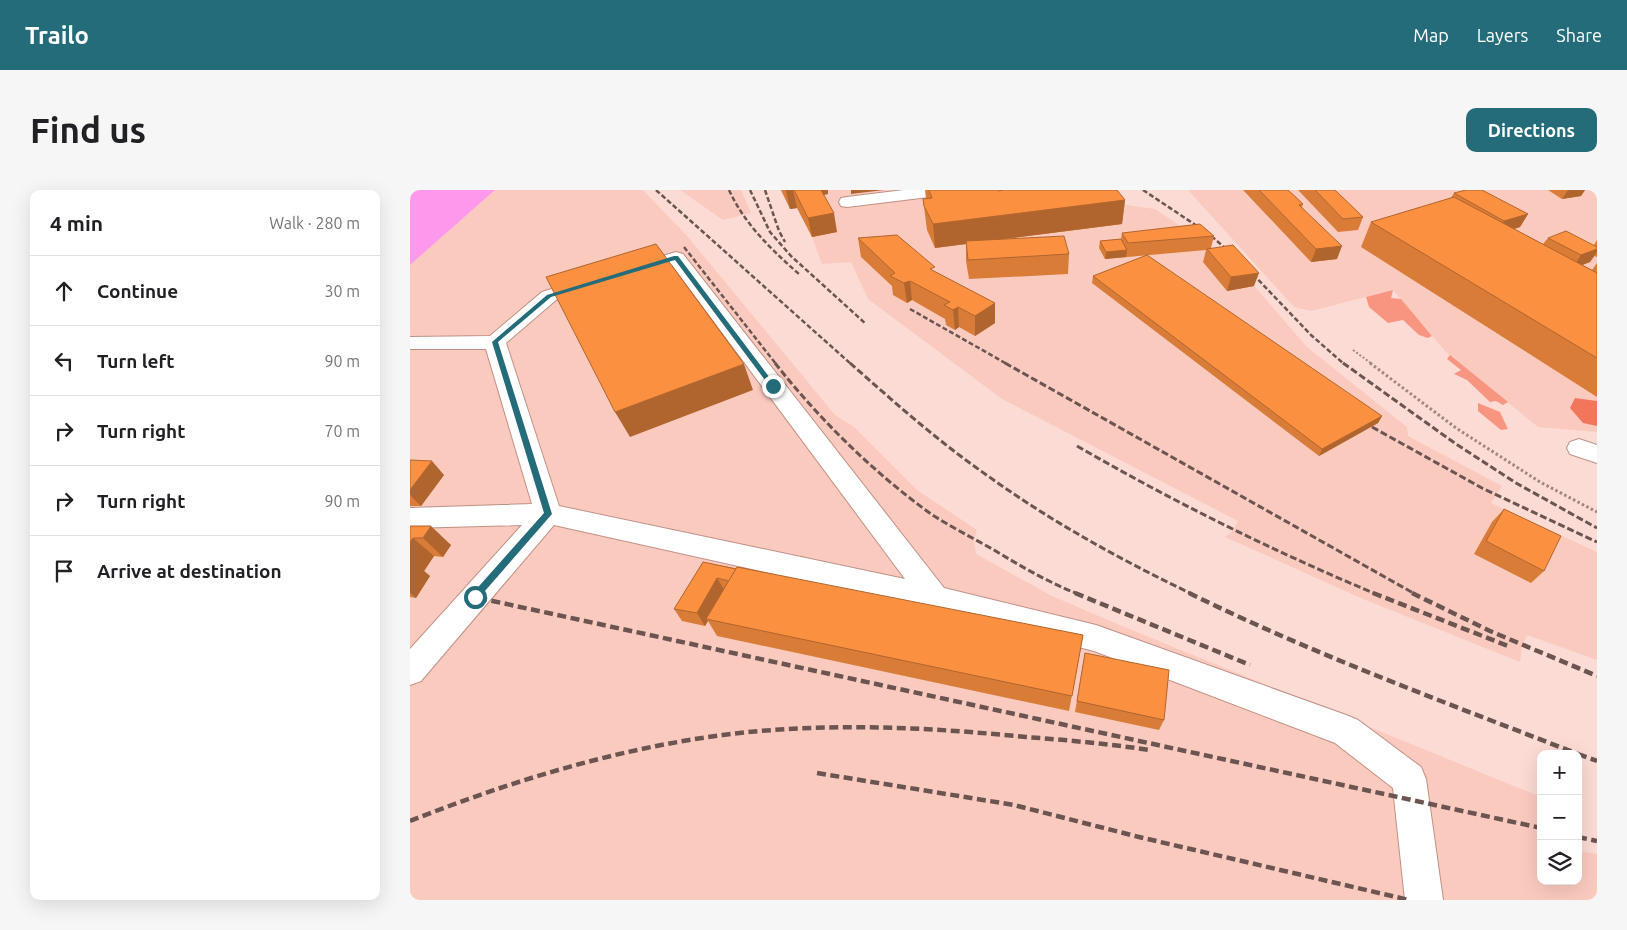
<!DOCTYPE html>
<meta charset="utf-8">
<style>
:root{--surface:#fff;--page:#f6f6f6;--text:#202124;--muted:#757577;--line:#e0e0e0;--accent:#256c7a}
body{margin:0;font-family:Ubuntu,sans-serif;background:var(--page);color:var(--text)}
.controls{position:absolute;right:15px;bottom:15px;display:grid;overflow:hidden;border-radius:10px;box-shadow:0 5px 20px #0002}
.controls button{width:45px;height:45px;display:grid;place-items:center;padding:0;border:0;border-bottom:1px solid var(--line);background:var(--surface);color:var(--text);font:25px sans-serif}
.stop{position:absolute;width:15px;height:15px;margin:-11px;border:4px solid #256c7a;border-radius:50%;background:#fff}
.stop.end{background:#256c7a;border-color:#fff;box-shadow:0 1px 5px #0008}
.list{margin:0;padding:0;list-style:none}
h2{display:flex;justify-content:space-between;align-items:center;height:65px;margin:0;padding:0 20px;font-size:21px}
h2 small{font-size:16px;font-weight:400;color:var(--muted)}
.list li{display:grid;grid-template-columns:32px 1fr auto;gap:15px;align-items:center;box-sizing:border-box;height:70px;padding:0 20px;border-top:1px solid var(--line)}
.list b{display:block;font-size:19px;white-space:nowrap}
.list em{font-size:16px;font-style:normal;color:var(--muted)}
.icon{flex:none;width:28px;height:28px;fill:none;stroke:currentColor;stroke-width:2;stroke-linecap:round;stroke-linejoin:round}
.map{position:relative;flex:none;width:1187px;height:710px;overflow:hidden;border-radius:10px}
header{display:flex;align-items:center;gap:30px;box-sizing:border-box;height:70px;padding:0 25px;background:var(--accent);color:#fff}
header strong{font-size:24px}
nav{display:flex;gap:28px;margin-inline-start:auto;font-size:18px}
.intro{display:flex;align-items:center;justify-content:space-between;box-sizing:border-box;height:120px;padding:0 30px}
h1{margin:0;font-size:35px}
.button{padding:12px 22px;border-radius:10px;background:var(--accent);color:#fff;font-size:18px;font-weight:700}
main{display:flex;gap:30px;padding:0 30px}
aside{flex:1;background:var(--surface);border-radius:10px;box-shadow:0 5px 20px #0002}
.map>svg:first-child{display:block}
.built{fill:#fbcabf}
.green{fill:#f89580}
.forest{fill:#f3765c}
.water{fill:#fe98ed}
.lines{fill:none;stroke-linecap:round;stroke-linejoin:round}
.minor-casing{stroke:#c19085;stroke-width:2}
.path-far1{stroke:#a08680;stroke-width:2;stroke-dasharray:2 2;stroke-linecap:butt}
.path{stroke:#a08680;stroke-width:3;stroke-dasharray:2.5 2.5;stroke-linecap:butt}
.minor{fill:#fff;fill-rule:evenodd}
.rail-far2{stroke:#6c5550;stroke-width:2.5;stroke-dasharray:5 2.5;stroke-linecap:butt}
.rail-far1{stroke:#6c5550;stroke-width:3;stroke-dasharray:7 3;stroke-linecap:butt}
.rail{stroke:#6c5550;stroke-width:4.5;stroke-dasharray:9 4.5;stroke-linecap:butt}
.wall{fill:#d97c38}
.shaded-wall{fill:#b0652e}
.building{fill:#fc9041;stroke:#b0652e}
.route{fill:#256c7a}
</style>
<header>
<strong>Trailo</strong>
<nav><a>Map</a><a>Layers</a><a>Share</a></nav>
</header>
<div class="intro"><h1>Find us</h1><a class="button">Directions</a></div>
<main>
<aside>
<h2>4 min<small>Walk · 280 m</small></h2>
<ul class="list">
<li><svg class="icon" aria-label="ahead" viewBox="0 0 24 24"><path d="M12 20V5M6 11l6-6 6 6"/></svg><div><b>Continue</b></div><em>30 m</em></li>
<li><svg class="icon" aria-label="left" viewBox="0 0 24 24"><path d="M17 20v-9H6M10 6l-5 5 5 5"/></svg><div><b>Turn left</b></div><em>90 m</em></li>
<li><svg class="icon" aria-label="right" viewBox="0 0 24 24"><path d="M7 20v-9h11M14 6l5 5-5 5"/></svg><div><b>Turn right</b></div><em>70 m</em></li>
<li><svg class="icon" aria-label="right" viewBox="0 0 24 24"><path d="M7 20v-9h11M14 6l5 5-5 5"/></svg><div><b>Turn right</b></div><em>90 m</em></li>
<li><svg class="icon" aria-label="arrive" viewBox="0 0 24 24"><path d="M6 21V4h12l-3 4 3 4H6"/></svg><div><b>Arrive at destination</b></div></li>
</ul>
</aside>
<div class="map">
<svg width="1187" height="710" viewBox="0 0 1187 710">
<rect width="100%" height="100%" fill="#fbdbd4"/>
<g class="built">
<path d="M85,0H233L278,47L425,225L444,237L507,300L567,340L564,350L566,364L642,406L712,436L1131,607V691H1168V661L1187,664V710H0V75Z"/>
<path d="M270,0H331L341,23L313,30Z"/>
<path d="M371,0H681L696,12L745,19L787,47L801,59L820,68L897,157L997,237L998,246L1092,296L1081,313L1187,362V470L1117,445L1112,456L1110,472L953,409L815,347L823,341L828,331L592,209L458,109L441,72L412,74L402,47L387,18L380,19Z"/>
<path d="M778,0H1187V242L1128,237L1036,162L983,100L901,121L884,117Z"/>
</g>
<g class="green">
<path d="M983,100L981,108L991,109L1022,146L1018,148L1009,145L993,130L978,133L959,117L956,107Z"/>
<path d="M1040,165L1098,212L1093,215L1086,211L1080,212L1057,190L1044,184L1051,180L1037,169Z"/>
<path d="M1068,213L1090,222L1098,239L1091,240L1068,221Z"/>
</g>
<path class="forest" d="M1165,208L1187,211V236L1173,233L1160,218Z"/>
<path class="water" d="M0,0H85L0,75Z"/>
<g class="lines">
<g class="minor-casing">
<g id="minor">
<path d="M494,0H543L541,3L535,5L437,17L431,16L429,12L431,8L437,7Z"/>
<path d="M266,62L273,64L534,398L686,435L936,525L948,530L1011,577L1016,589L1033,710H995L983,598L925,553L684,461L525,420L144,335L11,491L0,495V459L112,335L0,338V318L122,314L76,159H0V147L80,146L132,102L180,87L187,89L190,93L187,97L146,110L96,153L149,316L495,389L262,75L222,87L215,85L213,81L215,77Z"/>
<path d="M1169,249L1187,255V273L1160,264L1157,258L1160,252Z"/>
</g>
</g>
<path class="path-far1" d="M943,160L962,174"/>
<path class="path" d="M960,173L1046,238L1130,292L1187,322"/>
<use href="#minor" class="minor"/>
<g class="rail-far2">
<path d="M246,0L441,174"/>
<path d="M319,0C335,35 362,60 390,85"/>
<path d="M340,0L360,42L381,66L456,134"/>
<path d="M355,0L369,41L375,52"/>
<path d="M733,0L799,44L823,65"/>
<path d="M274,57L366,174"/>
<path d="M838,79L901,145L934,174"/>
<path d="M500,119L597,174"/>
</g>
<g class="rail-far1">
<path d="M365,173C409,229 463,282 521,324C541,337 563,348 584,360C612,377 638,392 668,404"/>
<path d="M440,173C484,212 529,252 578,286C642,332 711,370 782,404"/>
<path d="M595,173L1005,404"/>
<path d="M933,173L1046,254L1106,293L1187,338"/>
<path d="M962,237L1072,298L1187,352"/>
<path d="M667,256C764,312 863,361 966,404"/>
</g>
<g class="rail">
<path d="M665,403L840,475"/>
<path d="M779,403C905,465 1037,513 1168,564"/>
<path d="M963,403L1098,456"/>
<path d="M1002,403L1080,441L1187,486"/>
<path d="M55,405L1131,638"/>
<path d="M1168,564L1187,571"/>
<path d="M407,583L604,615L729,647L999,710"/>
<path d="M0,631C101,591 206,559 313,545C414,532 515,537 616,547C657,550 699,554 740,560"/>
<path d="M1168,647L1187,651"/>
</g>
</g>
<g class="wall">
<path d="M371,0H418V4L413,5L427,42L402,47L387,18L380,19Z"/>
<path d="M515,0H588V1L715,10L712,34L594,49L659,64L658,84L559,89L556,71V54L525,58L517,40L513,9H516Z"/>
<path d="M833,0H878L893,14L892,17L927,69L901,72Z"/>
<path d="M888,0H925L953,27L948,40L928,42Z"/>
<path d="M1138,0H1175L1171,6L1152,9Z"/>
<path d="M1044,3L1118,24L1110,37L1104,39L1133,54L1138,48L1184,55L1187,50V67L1184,66L1180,72L1172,75L1182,80L1187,73V207L951,57L961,32L1041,8Z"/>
<path d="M712,43L804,46L801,58L844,96L817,101L793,72L796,60L695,69L689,58L690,51L711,49Z"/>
<path d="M448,48L525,82L585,133L565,146L549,137L545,140L536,135L535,129L502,110L497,113L483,105L482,96L451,67Z"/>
<path d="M683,86L972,226L968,233L909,266L682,93Z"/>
<path d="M0,270L34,285L11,316H0Z"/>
<path d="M1094,319L1134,381L1121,393L1064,364L1082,332Z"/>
<path d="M0,336L41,355L33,367L24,366L14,381L20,386L6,408L0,407Z"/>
<path d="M293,372L673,445L659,521L307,446L298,431L295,436L272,431L264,419Z"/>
<path d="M675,463L754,530L749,540L665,522Z"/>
</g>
<g class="shaded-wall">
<path d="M376,0H383L387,18L380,19Z"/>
<path d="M406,0H418V4L407,6Z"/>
<path d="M441,0H474L441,4Z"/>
<path d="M1158,0H1175L1171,6L1152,9Z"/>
<path d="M715,10L712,34L525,58L523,34Z"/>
<path d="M424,23L427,42L402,47L398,28Z"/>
<path d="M1118,24L1110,37L1087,44L1094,31Z"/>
<path d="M932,56L927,69L901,72L906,59Z"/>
<path d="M1187,59V62L1180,72L1162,79L1171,65Z"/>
<path d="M717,60L716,67L695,69L696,62Z"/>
<path d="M849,83L844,96L817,101L821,87Z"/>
<path d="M500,91L502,110L497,113L494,93Z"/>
<path d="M585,113V133L565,146V126Z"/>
<path d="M548,117L549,137L545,140L543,120Z"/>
<path d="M334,174L343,200L220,247L205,222Z"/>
<path d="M972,226L968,233L909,266L912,259Z"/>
<path d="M22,271L34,285L11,316L0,305V300Z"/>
<path d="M21,336L41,355L33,367L13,348Z"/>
<path d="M3,348L24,366L14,381L20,386L6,408L0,403V352Z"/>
<path d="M307,388L315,401L296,429L298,431L295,436L287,423Z"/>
</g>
<g class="building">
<path d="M384,0H411L424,23L398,28Z"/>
<path d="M519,0H588V1L594,0H707L715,10L523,34L514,16L513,9L522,8Z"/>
<path d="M849,0H878L893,14L889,15L932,56L906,59Z"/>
<path d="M905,0H925L953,27L933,29Z"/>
<path d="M1056,0H1072L1118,24L1094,31L1044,3Z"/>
<path d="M1044,7L1187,83V168L961,32Z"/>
<path d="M790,34L804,46L718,53L712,43Z"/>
<path d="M1156,41L1187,57V59L1171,65L1138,48Z"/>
<path d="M487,45L525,77L520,79L585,113L565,126L548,117L543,120L534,115L540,112L500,91L494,93L480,86L485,83L448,48Z"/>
<path d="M654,46L659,64L558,70L556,51Z"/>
<path d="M711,49L717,60L696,62L690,51Z"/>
<path d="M246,54L334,174L205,222L136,87Z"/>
<path d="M823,55L849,83L821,87L797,59Z"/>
<path d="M737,65L972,226L912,259L683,86Z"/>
<path d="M0,270L22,271L0,300Z"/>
<path d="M1094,319L1151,346L1134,381L1076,351Z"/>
<path d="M0,336H21L13,348H3L0,352Z"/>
<path d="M293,372L326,379L319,391L307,388L287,423L264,419Z"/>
<path d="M327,377L673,445L662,506L296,429Z"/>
<path d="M675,463L759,480L754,530L667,511Z"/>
</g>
<path class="route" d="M264,66H268L366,196L361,198L265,70L141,107L88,152L142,324L68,409H62V404L134,323L82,152L137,105Z"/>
</svg>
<div class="controls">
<button>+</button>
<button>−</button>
<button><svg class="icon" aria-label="layers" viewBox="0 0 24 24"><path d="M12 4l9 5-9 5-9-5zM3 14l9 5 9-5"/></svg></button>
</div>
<div class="stop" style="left:65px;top:407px"></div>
<div class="stop end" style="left:363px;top:196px"></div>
</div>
</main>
